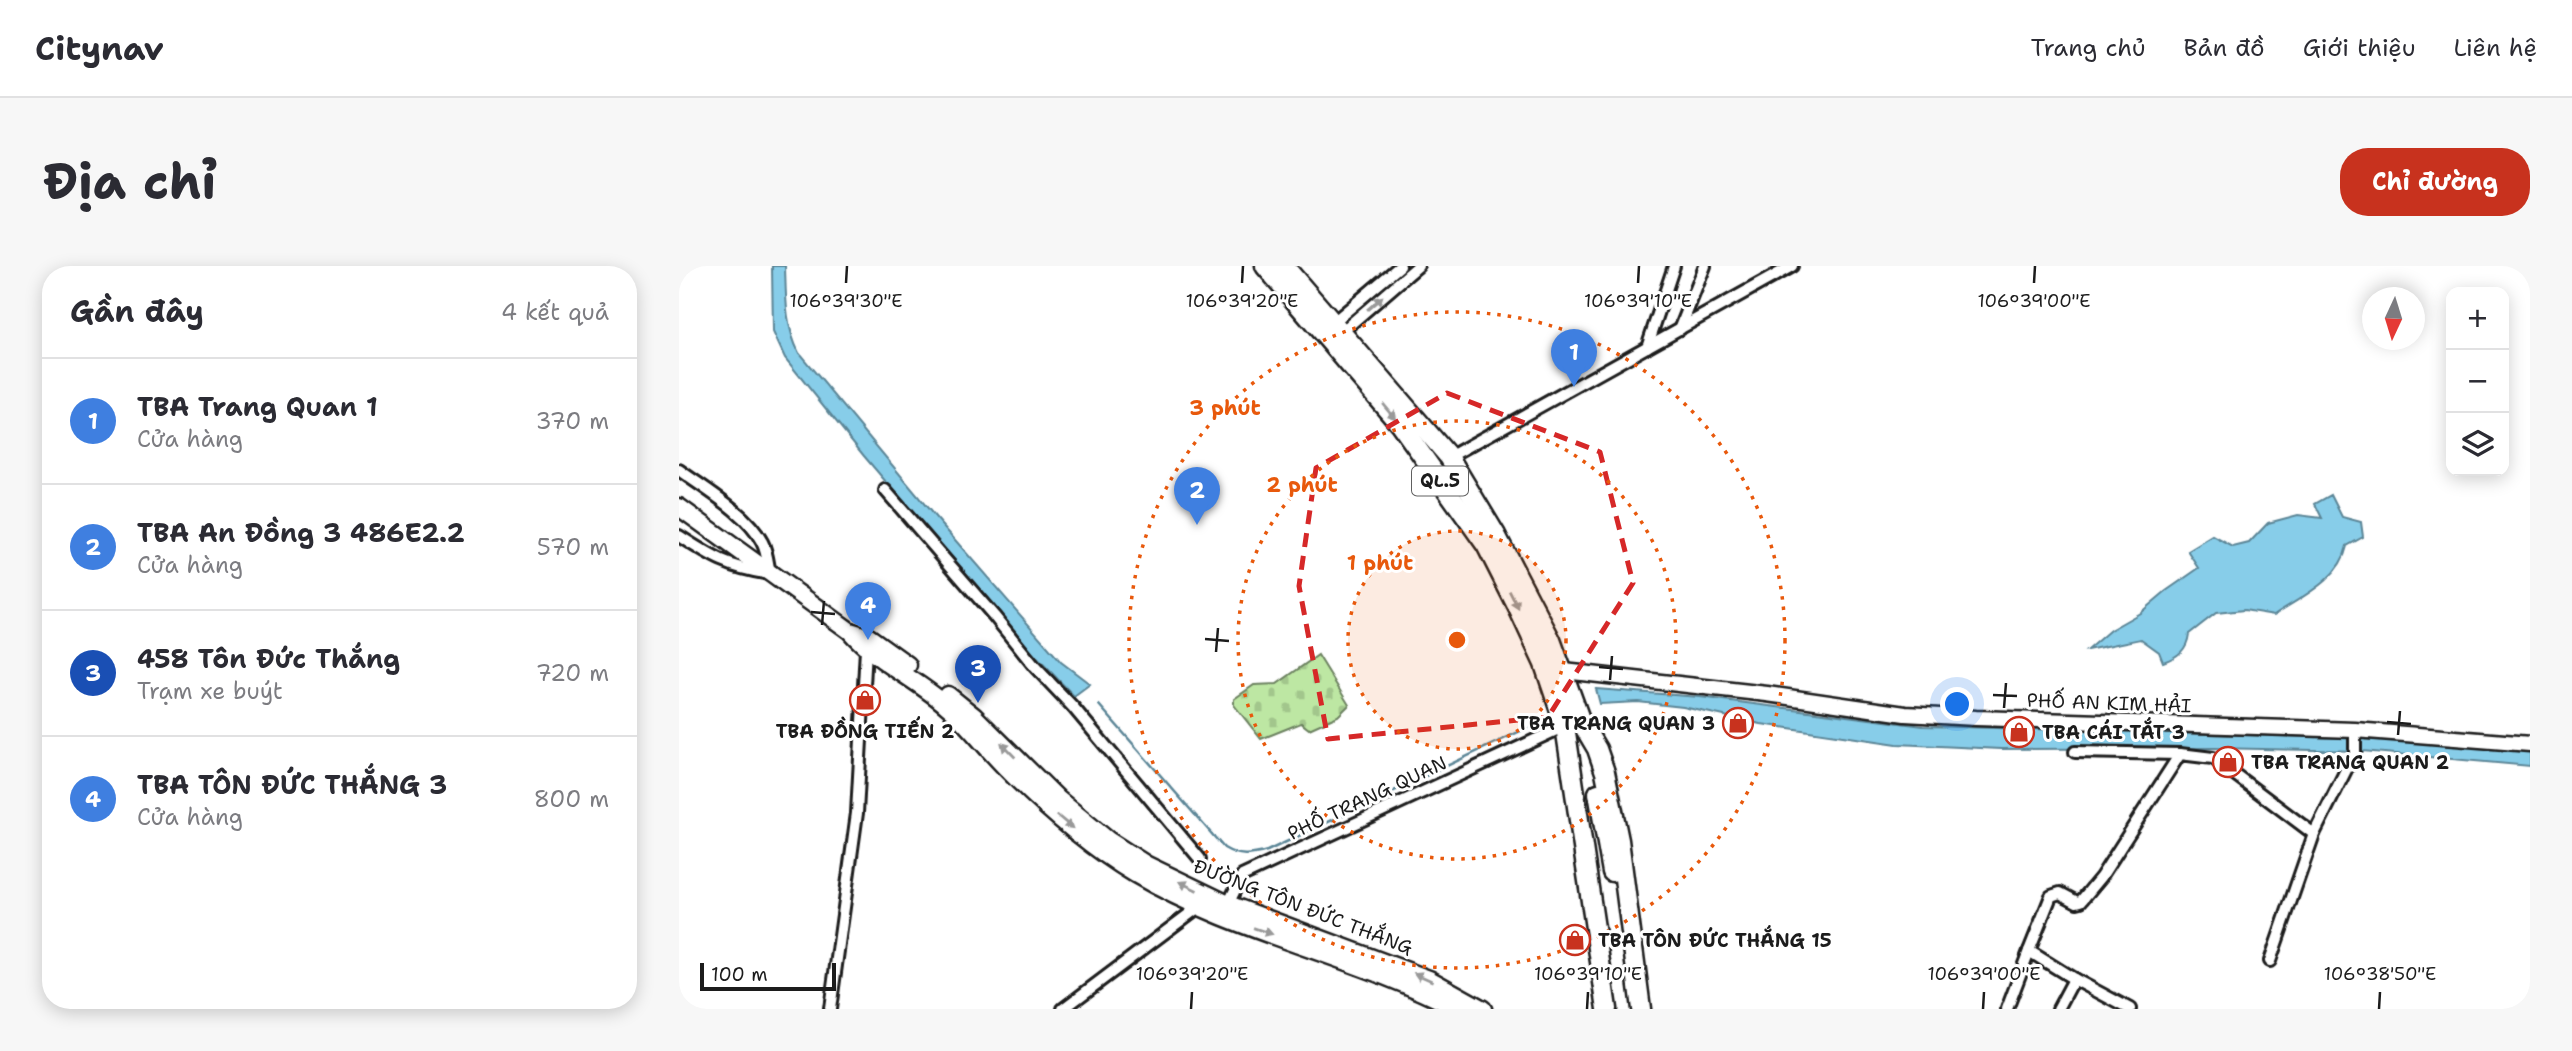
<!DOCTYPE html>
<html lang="vi">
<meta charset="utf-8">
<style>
:root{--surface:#fff;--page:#f7f7f7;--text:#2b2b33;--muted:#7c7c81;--line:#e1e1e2;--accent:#c8321e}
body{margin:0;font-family:"Shantell Sans",sans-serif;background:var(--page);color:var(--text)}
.controls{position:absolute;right:21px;top:21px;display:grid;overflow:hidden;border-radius:14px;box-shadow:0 4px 18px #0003}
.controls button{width:63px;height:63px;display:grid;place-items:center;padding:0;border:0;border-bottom:2px solid var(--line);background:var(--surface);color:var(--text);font:35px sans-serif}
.compass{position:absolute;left:1683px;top:21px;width:63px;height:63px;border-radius:50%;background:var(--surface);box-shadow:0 4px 18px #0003;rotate:184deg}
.scale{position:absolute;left:21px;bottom:18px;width:136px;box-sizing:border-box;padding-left:7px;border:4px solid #1c1c1c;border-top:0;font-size:19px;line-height:24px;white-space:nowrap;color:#1c1c1c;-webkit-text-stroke:5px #fff;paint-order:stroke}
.you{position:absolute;left:1279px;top:439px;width:24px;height:24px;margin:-18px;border:5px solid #fff;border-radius:50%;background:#1a73e8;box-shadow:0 0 0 10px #1a73e833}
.badge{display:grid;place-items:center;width:46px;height:46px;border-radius:50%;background:var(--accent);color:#fff;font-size:23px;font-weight:700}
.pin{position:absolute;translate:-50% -58px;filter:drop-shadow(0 2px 4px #0008)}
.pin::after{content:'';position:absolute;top:37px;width:24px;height:21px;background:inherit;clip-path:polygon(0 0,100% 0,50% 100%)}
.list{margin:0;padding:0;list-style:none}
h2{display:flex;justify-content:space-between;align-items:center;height:91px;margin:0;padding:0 28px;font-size:30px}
h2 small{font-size:23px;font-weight:400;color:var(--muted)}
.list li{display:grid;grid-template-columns:46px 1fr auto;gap:21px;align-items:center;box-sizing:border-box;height:126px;padding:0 28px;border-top:2px solid var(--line)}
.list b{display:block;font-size:26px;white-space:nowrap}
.list p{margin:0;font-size:23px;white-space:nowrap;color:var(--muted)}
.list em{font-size:23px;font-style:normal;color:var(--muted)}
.icon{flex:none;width:38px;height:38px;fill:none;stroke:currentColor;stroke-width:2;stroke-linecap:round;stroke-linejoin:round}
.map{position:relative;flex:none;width:1851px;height:743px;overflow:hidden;border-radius:28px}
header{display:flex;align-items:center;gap:42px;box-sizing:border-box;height:98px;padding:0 35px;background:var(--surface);border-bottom:2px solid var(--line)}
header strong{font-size:33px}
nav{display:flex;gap:38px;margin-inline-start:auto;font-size:24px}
.intro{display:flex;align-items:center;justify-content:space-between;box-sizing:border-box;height:168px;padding:0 42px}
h1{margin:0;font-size:49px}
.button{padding:18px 32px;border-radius:28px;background:var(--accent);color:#fff;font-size:24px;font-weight:700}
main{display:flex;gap:42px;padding:0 42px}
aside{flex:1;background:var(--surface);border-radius:28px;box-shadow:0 4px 18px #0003}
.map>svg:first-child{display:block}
.cemetery{fill:url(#cemetery-stones);stroke:#6c8260;stroke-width:2}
.water{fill:#87cde9;stroke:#5c8697;stroke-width:2}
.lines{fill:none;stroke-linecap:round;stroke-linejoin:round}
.stream{stroke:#5c8697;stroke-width:2.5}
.minor-casing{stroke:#1c1c1c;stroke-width:16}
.tertiary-casing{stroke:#1c1c1c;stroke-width:19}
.secondary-casing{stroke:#1c1c1c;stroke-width:21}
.trunk-casing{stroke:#1c1c1c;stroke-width:23}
.minor{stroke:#fff;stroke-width:10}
.tertiary{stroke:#fff;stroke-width:14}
.secondary{stroke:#fff;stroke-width:16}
.trunk{stroke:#fff;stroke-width:18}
.oneway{fill:#999}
.marked{fill:none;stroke:#d62828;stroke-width:5;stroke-dasharray:14 9;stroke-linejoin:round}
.ticks{fill:none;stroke:#1c1c1c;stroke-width:2.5}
.ring{fill:none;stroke:#e8590c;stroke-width:3.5;stroke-dasharray:3.5 7}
.labels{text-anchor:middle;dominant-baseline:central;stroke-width:6;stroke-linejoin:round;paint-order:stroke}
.shield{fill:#fff;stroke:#606060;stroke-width:2}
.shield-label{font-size:18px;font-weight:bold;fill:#1c1c1c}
.street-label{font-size:19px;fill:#1c1c1c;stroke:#fff}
.poi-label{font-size:19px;font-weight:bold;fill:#1c1c1c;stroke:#fff;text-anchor:start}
.ticks-label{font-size:18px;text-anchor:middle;fill:#1c1c1c;stroke:#fff;stroke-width:6;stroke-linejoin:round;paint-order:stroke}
.centre{fill:#e8590c;stroke:#fff;stroke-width:3.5}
.ring-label{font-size:21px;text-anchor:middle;font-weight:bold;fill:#e8590c;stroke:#fff;stroke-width:6;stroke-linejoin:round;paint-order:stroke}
</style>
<header>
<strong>Citynav</strong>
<nav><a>Trang chủ</a><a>Bản đồ</a><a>Giới thiệu</a><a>Liên hệ</a></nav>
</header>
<div class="intro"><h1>Địa chỉ</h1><a class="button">Chỉ đường</a></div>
<main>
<aside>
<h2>Gần đây<small>4 kết quả</small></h2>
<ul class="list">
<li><span class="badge" style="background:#3f7fe0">1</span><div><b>TBA Trang Quan 1</b><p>Cửa hàng</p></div><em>370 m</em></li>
<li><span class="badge" style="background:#3f7fe0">2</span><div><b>TBA An Đồng 3 486E2.2</b><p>Cửa hàng</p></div><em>570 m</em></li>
<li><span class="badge" style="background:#1a4fb4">3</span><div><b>458 Tôn Đức Thắng</b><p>Trạm xe buýt</p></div><em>720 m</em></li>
<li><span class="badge" style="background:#3f7fe0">4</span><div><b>TBA TÔN ĐỨC THẮNG 3</b><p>Cửa hàng</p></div><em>800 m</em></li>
</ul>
</aside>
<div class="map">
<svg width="1851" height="743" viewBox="0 0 1851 743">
<defs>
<pattern id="cemetery-stones" width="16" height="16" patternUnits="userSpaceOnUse" patternTransform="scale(1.75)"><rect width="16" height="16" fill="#bde7a3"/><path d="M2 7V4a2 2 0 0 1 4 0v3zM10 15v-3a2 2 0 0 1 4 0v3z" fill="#a2c68c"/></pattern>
</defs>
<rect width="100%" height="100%" fill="#fff"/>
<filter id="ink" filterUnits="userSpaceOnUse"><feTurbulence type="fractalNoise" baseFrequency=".0143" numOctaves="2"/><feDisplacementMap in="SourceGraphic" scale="14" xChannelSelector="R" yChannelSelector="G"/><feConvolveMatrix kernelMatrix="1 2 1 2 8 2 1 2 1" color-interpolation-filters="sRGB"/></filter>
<g filter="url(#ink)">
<path class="cemetery" d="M639,389L670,439L659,450L630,463L622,457L582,473L555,439V433L575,419L598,418Z"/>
<g class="water">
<path d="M93,0H106C107,31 106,59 120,87L257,252L382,396L411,418L395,430L344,377L185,190L106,92L94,66Z"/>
<path d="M1652,229L1663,251L1682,256L1684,271L1668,280C1661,314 1622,331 1595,349L1565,344L1537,347L1510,368C1508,384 1499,391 1484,396L1480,386L1462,373L1408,384L1431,364L1461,347L1487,325L1520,302L1509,285L1534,270L1554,281L1570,277L1589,257L1619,249L1643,252L1636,238Z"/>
<path d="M917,423L1021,431L1244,460L1670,472L1851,484V500L1683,485L1535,482L1322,483L1218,478L1082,458L1004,441L959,436L921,438Z"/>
</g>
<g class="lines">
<path class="stream" d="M420,439L545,582C560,591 571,590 588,585L867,453"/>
<g class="minor-casing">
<g id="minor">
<path d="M651,59L721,0"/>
<path d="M1001,63L1026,0"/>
<path d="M660,68L739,0"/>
<path d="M968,81L995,0"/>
<path d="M770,191L1113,0"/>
<path d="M0,204C26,223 68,247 83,276C88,285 89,298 91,308C50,302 34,292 0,270"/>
<path d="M206,224L315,350L356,401L394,441L521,593"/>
<path d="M1396,486L1501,488"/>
<path d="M544,638H549L563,610L886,460"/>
<path d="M1591,695L1635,568L1669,500L1676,491V464"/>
<path d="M151,743L178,547L187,383"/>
<path d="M384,743L521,640"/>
<path d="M1328,743L1350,685"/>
<path d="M1379,743L1395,713"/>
<path d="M1451,743L1395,713L1350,685L1372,630L1381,627L1398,636L1402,635L1422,611L1501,488L1534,492L1635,568"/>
</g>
</g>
<g class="tertiary-casing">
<path id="tertiary" d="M885,405L1088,428L1226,448L1297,452L1676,464L1851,478"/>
</g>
<g class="secondary-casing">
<g id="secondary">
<path d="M0,241L171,365C198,396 236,412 267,439C289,457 306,481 326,501C365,541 408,579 456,608C557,668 675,689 779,743"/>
<path d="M174,366L190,371L229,399"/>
<path d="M269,429L295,450L379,533L429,574L468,599L549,638L750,713L804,743"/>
</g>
</g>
<g class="trunk-casing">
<g id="trunk">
<path d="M586,0L721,158L807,279L839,342L865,398L886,460L928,743"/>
<path d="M605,0L770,191L817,269L872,374L902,456L918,483L926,506L940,574L962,743"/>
<path d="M919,527L933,606"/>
</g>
</g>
<use href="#minor" class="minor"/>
<use href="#tertiary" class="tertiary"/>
<use href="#secondary" class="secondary"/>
<use href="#trunk" class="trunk"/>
</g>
<defs><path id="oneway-solid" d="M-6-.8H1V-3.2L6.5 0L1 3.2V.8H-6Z" transform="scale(1.75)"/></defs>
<g class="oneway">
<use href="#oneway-solid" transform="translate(696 37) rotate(-41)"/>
<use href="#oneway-solid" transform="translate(710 145) rotate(50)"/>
<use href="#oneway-solid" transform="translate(835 334) rotate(63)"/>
<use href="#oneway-solid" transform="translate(329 484) rotate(-134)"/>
<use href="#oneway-solid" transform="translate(386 556) rotate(40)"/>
<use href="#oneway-solid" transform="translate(509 620) rotate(-154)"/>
<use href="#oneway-solid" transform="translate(584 665) rotate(19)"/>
<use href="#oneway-solid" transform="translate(744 711) rotate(-156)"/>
</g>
</g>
<path class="marked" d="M768,127L921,186L954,317L869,451L649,473L620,320L637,202Z"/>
<path class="ticks" d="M167,17L168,0M563,17L564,0M959,17L960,0M1355,17L1356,0M132,346L156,348M143,359L145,335M526,373L550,375M537,386L539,362M920,401L944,403M931,414L933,390M1314,429L1338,430M1325,442L1327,417M1708,456L1732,458M1719,469L1721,445M512,743L513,726M908,743L909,726M1304,743L1305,726M1700,743L1701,726"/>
<circle cx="778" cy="374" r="109" fill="#e8590c" fill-opacity=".12"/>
<g class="ring">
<circle cx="778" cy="374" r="109"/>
<circle cx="778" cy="374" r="219"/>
<circle cx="778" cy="374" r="328"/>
</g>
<defs>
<g id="shop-ring" transform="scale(1.575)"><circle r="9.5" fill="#fff" stroke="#c8321e" stroke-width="1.5"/><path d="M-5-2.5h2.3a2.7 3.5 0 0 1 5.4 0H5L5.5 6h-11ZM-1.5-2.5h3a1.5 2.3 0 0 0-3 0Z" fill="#c8321e"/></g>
</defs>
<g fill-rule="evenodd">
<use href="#shop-ring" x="186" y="434"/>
<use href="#shop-ring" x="1059" y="457"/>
<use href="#shop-ring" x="1340" y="466"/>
<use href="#shop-ring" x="1549" y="496"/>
<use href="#shop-ring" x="896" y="674"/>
</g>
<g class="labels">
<rect class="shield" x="733" y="200.5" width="56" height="29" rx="5"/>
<g class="shield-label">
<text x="761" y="215">QL.5</text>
</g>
<g class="street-label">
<text transform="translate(1430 437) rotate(2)">PHỐ AN KIM HẢI</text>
<text transform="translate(688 532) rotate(-25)">PHỐ TRANG QUAN</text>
<text transform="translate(624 641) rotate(21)">ĐƯỜNG TÔN ĐỨC THẮNG</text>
</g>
<g class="poi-label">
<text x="1036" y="457" text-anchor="end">TBA TRANG QUAN 3</text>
<text x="186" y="465" text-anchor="middle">TBA ĐỒNG TIẾN 2</text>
<text x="1363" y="466">TBA CÁI TẮT 3</text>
<text x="1572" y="496">TBA TRANG QUAN 2</text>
<text x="919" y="674">TBA TÔN ĐỨC THẮNG 15</text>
</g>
</g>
<g class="ticks-label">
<text x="167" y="41">106°39'30"E</text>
<text x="563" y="41">106°39'20"E</text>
<text x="959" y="41">106°39'10"E</text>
<text x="1355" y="41">106°39'00"E</text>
<text x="513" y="714">106°39'20"E</text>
<text x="909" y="714">106°39'10"E</text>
<text x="1305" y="714">106°39'00"E</text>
<text x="1701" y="714">106°38'50"E</text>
</g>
<circle cx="778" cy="374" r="10" class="centre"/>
<g class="ring-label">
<text x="546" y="149">3 phút</text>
<text x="623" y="226">2 phút</text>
<text x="701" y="304">1 phút</text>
</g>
</svg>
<div class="controls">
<button>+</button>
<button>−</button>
<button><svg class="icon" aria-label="layers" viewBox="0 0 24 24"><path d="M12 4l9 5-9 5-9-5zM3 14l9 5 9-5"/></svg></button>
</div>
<svg class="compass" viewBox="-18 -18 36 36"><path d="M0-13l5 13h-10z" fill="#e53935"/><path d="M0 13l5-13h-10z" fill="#7c7c81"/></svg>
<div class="scale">100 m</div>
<div class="you"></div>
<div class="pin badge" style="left:895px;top:121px;background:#3f7fe0">1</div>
<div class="pin badge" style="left:518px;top:259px;background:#3f7fe0">2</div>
<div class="pin badge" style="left:299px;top:437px;background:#1a4fb4">3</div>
<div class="pin badge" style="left:189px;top:374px;background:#3f7fe0">4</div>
</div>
</main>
